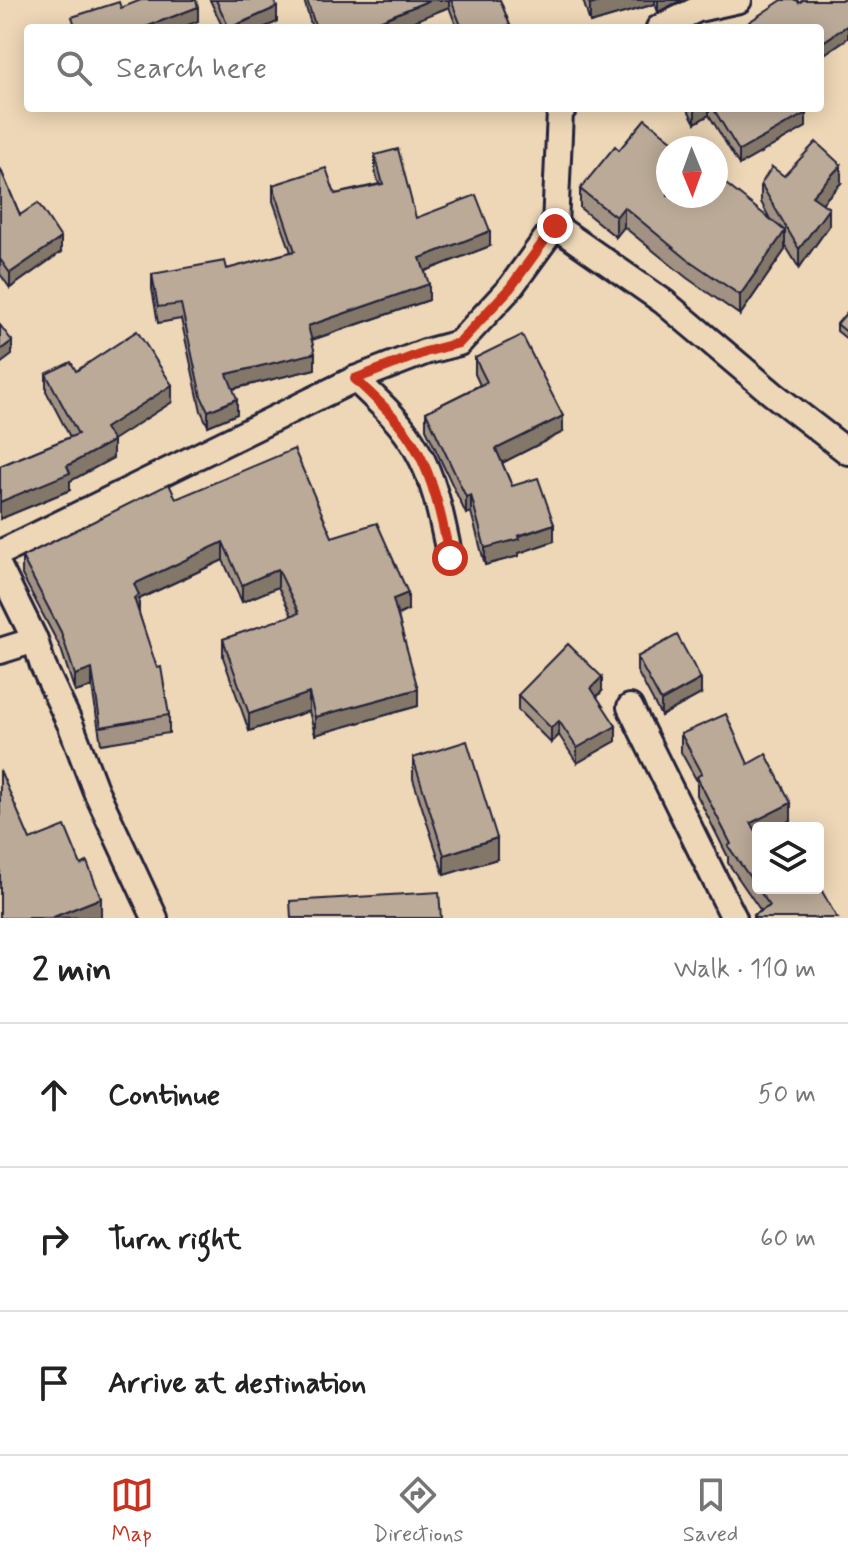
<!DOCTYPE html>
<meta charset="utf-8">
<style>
:root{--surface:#fff;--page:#f2f2f2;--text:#222;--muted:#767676;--line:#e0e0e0;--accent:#c8321e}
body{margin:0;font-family:Mynerve,sans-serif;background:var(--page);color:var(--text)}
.controls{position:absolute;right:24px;bottom:24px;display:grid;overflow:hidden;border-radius:8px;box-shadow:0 4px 20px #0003}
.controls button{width:72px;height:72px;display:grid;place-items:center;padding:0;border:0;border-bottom:2px solid var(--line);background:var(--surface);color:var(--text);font:40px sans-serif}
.compass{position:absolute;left:656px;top:136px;width:72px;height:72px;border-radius:50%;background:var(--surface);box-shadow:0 4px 20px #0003;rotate:179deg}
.stop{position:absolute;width:24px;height:24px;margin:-18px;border:6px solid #c8321e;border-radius:50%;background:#fff}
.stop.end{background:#c8321e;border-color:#fff;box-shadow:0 2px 8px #0008}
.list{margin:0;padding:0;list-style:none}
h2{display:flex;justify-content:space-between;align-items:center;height:104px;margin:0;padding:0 32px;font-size:34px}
h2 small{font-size:26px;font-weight:400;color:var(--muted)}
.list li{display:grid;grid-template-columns:52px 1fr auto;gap:24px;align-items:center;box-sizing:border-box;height:144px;padding:0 32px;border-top:2px solid var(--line)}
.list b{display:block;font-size:30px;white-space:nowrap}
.list em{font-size:26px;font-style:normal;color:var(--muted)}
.icon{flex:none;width:44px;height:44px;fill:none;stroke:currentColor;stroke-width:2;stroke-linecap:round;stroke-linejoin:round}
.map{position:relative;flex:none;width:848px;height:918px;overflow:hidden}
.search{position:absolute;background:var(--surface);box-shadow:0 4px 20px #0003;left:24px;right:24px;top:24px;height:88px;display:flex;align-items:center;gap:20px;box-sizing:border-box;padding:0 28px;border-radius:8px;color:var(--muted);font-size:30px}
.sheet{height:536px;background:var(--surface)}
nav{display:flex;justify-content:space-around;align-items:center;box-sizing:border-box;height:112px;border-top:2px solid var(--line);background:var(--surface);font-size:22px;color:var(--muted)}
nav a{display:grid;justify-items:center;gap:4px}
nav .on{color:var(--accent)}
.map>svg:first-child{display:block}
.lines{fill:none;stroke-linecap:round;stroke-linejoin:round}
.street-casing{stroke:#22223b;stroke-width:30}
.street{stroke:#eed7b7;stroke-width:24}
.wall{fill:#a19283;stroke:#22223b;stroke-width:2}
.shaded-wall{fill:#83776a;stroke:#22223b;stroke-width:2}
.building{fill:#bbaa98;stroke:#22223b;stroke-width:2}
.route{stroke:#c8321e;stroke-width:10}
</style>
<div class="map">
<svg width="848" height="918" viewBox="0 0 848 918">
<rect width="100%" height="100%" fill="#eed7b7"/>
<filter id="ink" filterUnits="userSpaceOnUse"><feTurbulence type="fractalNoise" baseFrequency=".0125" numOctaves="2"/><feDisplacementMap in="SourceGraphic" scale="16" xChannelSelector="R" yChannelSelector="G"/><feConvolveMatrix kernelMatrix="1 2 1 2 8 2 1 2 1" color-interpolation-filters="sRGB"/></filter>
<g filter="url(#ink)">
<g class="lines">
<g class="street-casing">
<g id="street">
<path d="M659,28L698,9L739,0"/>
<path d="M564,108L560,112L555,226L664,302L773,394L848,452"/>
<path d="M355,379C377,400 402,422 417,450C436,483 442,521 450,558"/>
<path d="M0,553L355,379L425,352L459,343L510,288L555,226"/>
<path d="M0,569L35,640L43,666L71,726L95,789L155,918"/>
<path d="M0,651L35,640"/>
<path d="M630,707L734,918"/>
</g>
</g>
<use href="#street" class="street"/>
</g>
<g class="wall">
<path d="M210,0H274L277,22L263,28H223Z"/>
<path d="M304,0H500L511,28H457L449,7L397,28H312Z"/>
<path d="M583,0H682L658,12L655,4L590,23Z"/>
<path d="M687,108H810L805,111L806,127L739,165L709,115L695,123Z"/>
<path d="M619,150L770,219L761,202V184L784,176L841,183L822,203L829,226L799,268L785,245V250L740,315L687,278L624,227L616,237L580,208V189Z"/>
<path d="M375,155L416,218L490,246L425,271L429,300L312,340L315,369L233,389L237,414L208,426L201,411L181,319L158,323L152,289V274L227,269L291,252L273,201V185L335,194L379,184L375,171Z"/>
<path d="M0,168L20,215L61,252L10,288L0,274Z"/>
<path d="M848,311V340L837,331V324Z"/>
<path d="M475,358L563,432L502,463L512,486L554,541L519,553V556L485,565L471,512L466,514L426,429V412L480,385L475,374Z"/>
<path d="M76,371L172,402L112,440L113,458L70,481V490L0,519V466L70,437L46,391V374Z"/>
<path d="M176,499L332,537L408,610L398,615L418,706L315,735L309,711L249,731L223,657V639L292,616L278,587L242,602L223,560L139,599V613L169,715V733L101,744L92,687L75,692L61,649L22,575V557Z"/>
<path d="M637,657L701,694L661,716L637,671Z"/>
<path d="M602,691L597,697L616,741L577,763L559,735L551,743L518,710V695Z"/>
<path d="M681,734L748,764L791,820L776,828H758V888L798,891L837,918H753V915L761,911L728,863V857L697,795V781L681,752Z"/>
<path d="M413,758L497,859L444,875L413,779Z"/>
</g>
<g class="shaded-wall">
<path d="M430,0H449V7L397,28H362Z"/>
<path d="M605,0H655V4L590,23V5Z"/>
<path d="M658,0H682L658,12Z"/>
<path d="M198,7V21L181,28H143Z"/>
<path d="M277,7V22L263,28H231Z"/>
<path d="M848,25V38L820,57V44Z"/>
<path d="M697,108H709V115L695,123V109Z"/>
<path d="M806,113V127L739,165V151Z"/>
<path d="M841,165V183L812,214V196Z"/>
<path d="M624,207V227L616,237V217Z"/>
<path d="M829,208V226L799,268V249Z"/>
<path d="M490,231V246L420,273V258Z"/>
<path d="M785,231V250L740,315V295Z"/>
<path d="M61,238V252L10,288V273Z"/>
<path d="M429,284V300L308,341V326Z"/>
<path d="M12,341V355L0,364V350Z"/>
<path d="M315,353V369L227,390V374Z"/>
<path d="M172,385V402L105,445V428Z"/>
<path d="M237,399V414L208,426V411Z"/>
<path d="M563,416V432L496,466V449Z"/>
<path d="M113,441V458L70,481V490L0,519V502Z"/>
<path d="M471,495V512L466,514V497Z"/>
<path d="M554,524V541L519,553V556L485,565V548Z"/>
<path d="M223,542V560L139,599V613L134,615V584Z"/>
<path d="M278,569V587L242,602V585Z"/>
<path d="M408,593V610L393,617V599Z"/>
<path d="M92,669V687L75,692V675Z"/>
<path d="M602,677V691L591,703V688Z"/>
<path d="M701,679V694L661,716V701Z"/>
<path d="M418,689V706L315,735V717Z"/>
<path d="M309,693V711L249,731V714Z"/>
<path d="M559,721V735L551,743V728Z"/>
<path d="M616,726V741L577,763V748Z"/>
<path d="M791,803V820L776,828H758V837L751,823Z"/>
<path d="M497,838V859L444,875V855Z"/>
<path d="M101,898V917L51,918Z"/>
</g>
<g class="building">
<path d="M141,0H196L198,7L143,28H76L72,17L119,2L121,8Z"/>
<path d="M216,0H274L277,7L229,28Z"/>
<path d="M307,0H430L362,28H316Z"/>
<path d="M451,0H500L511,28H462Z"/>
<path d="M588,0H605L590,5Z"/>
<path d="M782,0H797L799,3L803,0H848V25L820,44V28H753L749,22Z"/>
<path d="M713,108H803L806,113L739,151Z"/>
<path d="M645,119L682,148H668V196H716V176L785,231L740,295L687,259L624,207L616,217L580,189L615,146L619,150Z"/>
<path d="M816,142L841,165L812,196L829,208L799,249L761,184L772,167L784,176Z"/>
<path d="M398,149L416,218L476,195L490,231L420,258L429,284L308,326L315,353L227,374L237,399L208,411L201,396L181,304L158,307L152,274L225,261L227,269L295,251L273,185L326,168L335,194L383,184L375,155Z"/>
<path d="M0,168L20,215L38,203L61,238L10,273L0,259Z"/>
<path d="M848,311V333L837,324Z"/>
<path d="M0,325L12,341L0,350Z"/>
<path d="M137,331L172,385L105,428L113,441L67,466L70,473L0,502V466L78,434L46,374L71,362L76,371Z"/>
<path d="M522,335L563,416L496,449L512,486L538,478L554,524L518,536L519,539L485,548L471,495L466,497L426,412L487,382L475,358Z"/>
<path d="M294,449L332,537L377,523L408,593L393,599L418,689L315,717L309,693L249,714L223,639L299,613L278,569L242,585L223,542L134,584L139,595L134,598L157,668L161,667L169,715L101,727L92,669L75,675L61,632L22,557L169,484L176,499Z"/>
<path d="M677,635L701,679L661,701L637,657Z"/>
<path d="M568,644L602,677L591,688L616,726L577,748L559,721L551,728L518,695Z"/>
<path d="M726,714L748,764L766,754L791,803L751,823L758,834V888H796L798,891L803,888H818V884L837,918H755L753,915L770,906L728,846L731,844L697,777L702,773L681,734Z"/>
<path d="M467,741L497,838L444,855L413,758Z"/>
<path d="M0,770L30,840L65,826L81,865L87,862L101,898L51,918H0Z"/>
<path d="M439,892L441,918H291L290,901Z"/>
</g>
</g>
<g class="lines" filter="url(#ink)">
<path class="route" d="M450,558C442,521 435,483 417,450C402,422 377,400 355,379L425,352L459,343L510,288L555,226"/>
</g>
</svg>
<div class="controls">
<button><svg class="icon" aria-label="layers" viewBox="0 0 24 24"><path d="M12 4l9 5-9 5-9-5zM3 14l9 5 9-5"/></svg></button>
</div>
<svg class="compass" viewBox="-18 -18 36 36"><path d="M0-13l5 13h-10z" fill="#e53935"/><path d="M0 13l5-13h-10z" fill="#767676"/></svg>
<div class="stop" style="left:450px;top:558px"></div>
<div class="stop end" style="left:555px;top:226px"></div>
<div class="search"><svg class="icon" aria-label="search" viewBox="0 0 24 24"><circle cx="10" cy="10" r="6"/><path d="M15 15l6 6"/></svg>Search here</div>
</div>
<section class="sheet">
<h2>2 min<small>Walk · 110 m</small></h2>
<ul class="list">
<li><svg class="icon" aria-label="ahead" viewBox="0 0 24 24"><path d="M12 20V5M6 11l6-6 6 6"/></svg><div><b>Continue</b></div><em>50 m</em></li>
<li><svg class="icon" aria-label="right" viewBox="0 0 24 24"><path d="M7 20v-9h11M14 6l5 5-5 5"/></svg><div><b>Turn right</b></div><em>60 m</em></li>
<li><svg class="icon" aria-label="arrive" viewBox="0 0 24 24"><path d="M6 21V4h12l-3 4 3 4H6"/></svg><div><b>Arrive at destination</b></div></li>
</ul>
</section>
<nav>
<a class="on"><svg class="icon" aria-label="map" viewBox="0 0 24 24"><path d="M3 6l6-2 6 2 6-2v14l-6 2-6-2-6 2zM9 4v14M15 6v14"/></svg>Map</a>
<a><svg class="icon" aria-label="directions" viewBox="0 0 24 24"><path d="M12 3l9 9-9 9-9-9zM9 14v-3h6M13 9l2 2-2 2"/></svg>Directions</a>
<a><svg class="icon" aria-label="saved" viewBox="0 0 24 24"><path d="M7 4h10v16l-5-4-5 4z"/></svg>Saved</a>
</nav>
